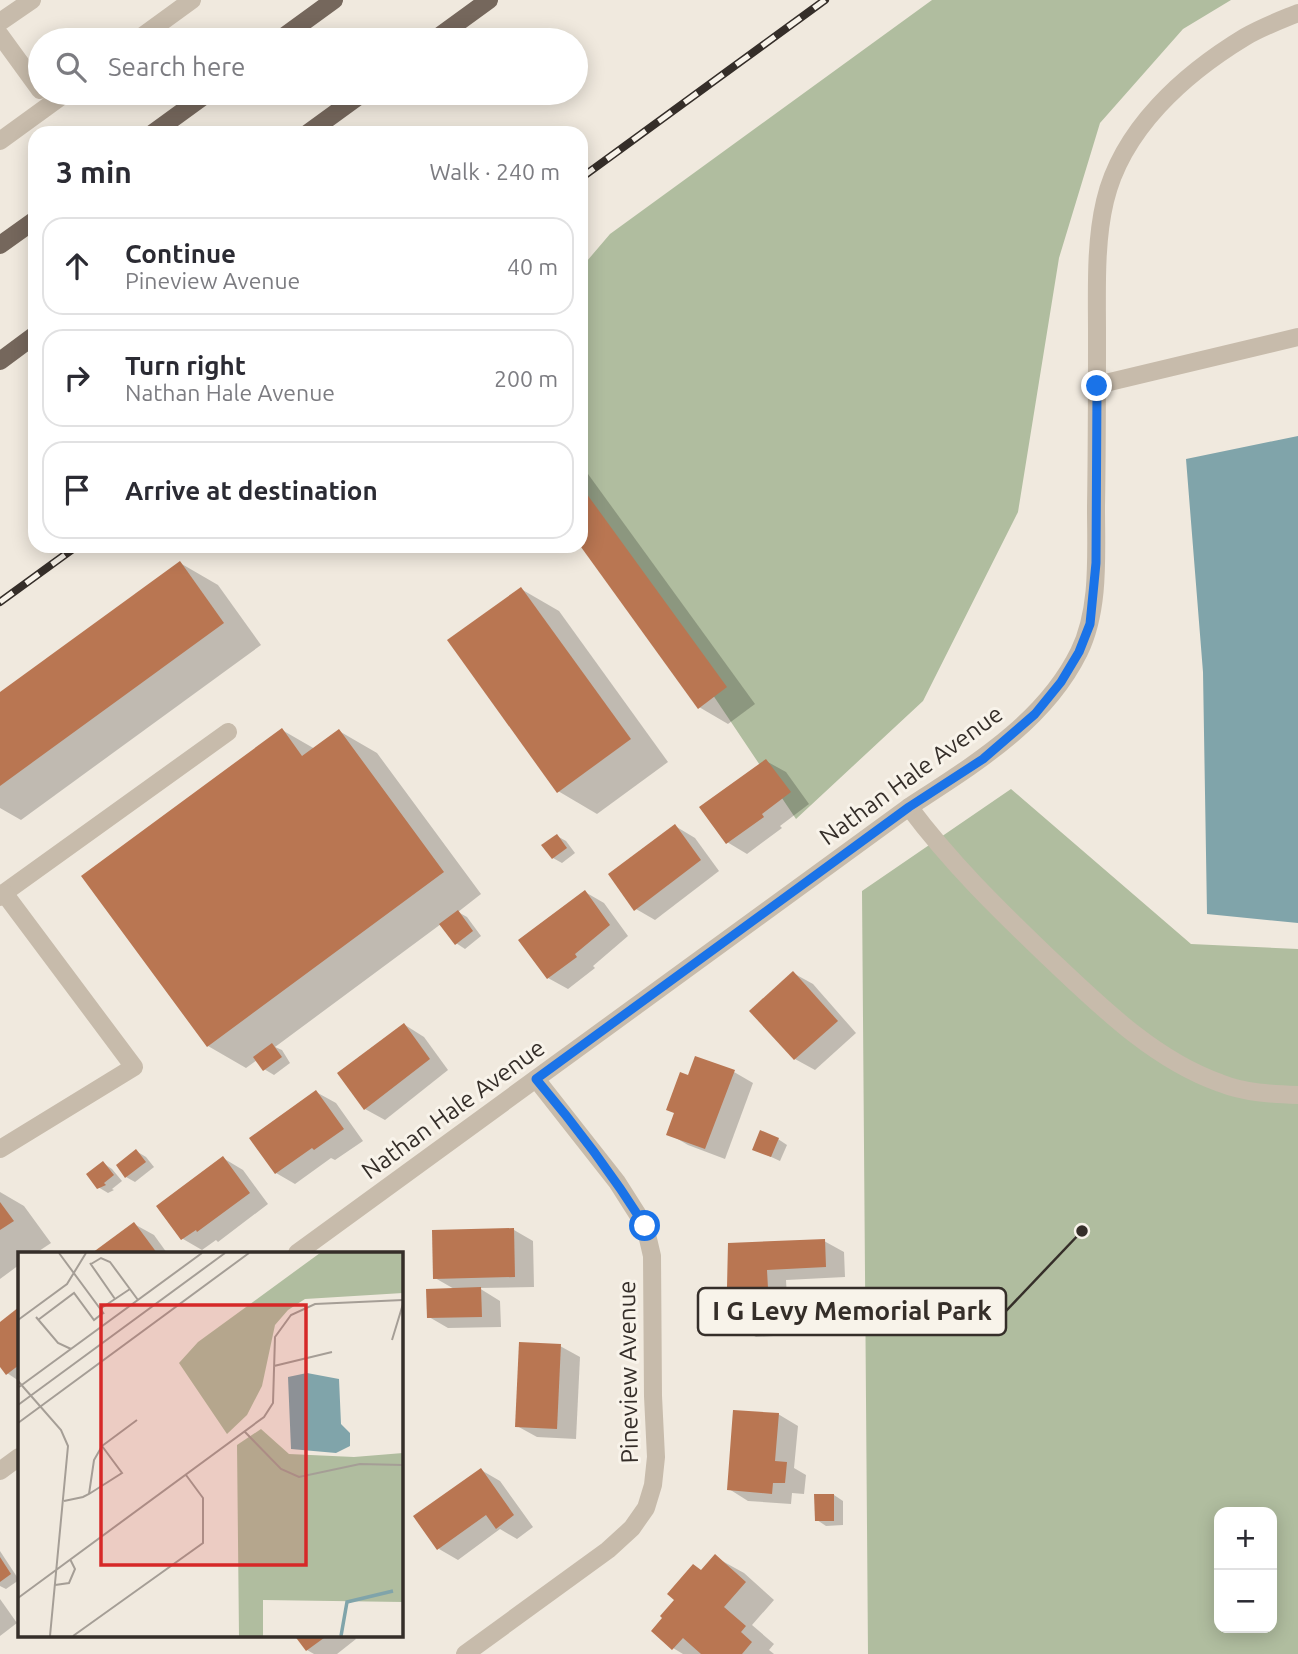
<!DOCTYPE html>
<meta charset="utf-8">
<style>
:root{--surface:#fff;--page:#f7f7f7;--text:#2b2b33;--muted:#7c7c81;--line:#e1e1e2}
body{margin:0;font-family:Ubuntu,sans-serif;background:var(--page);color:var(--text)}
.controls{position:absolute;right:21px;bottom:21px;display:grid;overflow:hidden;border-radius:14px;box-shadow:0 4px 18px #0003}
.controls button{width:63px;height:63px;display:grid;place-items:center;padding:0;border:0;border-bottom:2px solid var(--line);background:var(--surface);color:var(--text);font:35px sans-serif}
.stop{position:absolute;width:21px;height:21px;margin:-16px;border:5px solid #1a73e8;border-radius:50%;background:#fff}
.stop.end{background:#1a73e8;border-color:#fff;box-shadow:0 2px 7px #0008}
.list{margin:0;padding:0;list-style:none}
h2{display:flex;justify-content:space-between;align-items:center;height:91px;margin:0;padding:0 28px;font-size:30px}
h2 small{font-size:23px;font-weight:400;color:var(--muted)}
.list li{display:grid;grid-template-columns:46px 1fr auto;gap:21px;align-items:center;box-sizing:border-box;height:98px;margin:0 14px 14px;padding:0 14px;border:2px solid var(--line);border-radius:21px}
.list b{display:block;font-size:26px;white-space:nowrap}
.list p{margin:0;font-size:23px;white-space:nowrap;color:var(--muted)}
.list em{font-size:23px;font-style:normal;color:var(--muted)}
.icon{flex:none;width:38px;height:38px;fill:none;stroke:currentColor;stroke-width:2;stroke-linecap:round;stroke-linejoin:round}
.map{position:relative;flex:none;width:1298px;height:1654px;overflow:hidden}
.search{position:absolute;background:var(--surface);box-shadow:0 4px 18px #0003;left:28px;top:28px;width:560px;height:77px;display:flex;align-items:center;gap:18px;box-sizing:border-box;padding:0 24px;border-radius:38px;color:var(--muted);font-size:26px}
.panel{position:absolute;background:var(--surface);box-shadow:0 4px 18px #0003;left:28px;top:126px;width:560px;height:427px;border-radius:21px}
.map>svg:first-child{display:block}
.green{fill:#b0bd9f;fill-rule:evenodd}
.water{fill:#80a4aa}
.shadow{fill:#0003}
.building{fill:#b97652}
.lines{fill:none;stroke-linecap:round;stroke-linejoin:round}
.service{stroke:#c7bbab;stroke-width:18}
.minor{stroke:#c7bbab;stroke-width:18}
.primary{stroke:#75675c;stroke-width:18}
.rail-casing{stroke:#352e29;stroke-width:8}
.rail{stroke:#f8f3ea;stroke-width:5;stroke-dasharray:16;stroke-linecap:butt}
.route{stroke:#1a73e8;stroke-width:9}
.labels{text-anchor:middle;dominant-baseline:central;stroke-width:6;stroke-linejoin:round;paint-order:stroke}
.street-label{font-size:24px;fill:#352e29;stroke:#f8f3ea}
.inset-river{fill:none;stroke:#80a4aa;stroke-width:3.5}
.inset-road{fill:none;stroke:#a59e96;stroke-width:2}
.view{fill:#d62828;fill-opacity:0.15;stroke:#d62828;stroke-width:3.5}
.inset-edge{fill:none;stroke:#352e29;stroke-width:3.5}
.leader{fill:none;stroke:#352e29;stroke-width:2.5}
.callout-dot{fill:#352e29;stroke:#f8f3ea;stroke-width:2.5}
.callout{fill:#f8f3ea;stroke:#352e29;stroke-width:2.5}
.callout-label{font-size:26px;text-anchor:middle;font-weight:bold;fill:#352e29}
</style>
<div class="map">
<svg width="1298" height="1654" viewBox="0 0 1298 1654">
<rect width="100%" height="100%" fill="#f0e9de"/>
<g class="green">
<path d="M932,0H1231L1183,29L1100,123L1059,258L1018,512L923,701L796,819L581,498V268L610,234Z"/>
<path d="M1011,789L1191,944L1298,949V1654H868L862,891ZM1219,1512H1272V1628H1219Z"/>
</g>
<path class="water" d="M1298,436V923L1207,914L1203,672L1186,459Z"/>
<g class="shadow">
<path d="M581,470L588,474L755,704L728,724L699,707L581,544Z"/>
<path d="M180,563L218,585L261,645L21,820L0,808V694Z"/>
<path d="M521,589L559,611L668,762L597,814L558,791Z"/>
<path d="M282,730L315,749L339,731L377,753L481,894L458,912L467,917L481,936L465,949L456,943L441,924L275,1047L282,1050L290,1063L274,1075L264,1069L257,1060L246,1068L208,1046Z"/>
<path d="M766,761L786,772L809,804L780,826L782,828L747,854L727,842Z"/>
<path d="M675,826L695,838L719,871L655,920L636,909Z"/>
<path d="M557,836L566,841L575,853L562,863L553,858Z"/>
<path d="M585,892L604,903L628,936L593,966L595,968L568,989L548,978Z"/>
<path d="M793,973L813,984L856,1033L815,1070L795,1059L752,1011Z"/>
<path d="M405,1025L424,1037L448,1070L385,1120L365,1109Z"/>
<path d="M734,1072L753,1083L725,1159L688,1145L669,1134L689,1077Z"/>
<path d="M316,1092L336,1103L363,1141L335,1160L331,1158L295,1184L276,1173Z"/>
<path d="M778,1139L787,1145L780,1161L754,1149Z"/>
<path d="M136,1151L146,1157L154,1167L135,1182L126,1177Z"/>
<path d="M223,1158L243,1170L268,1204L218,1242L216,1240L202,1250L183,1239L159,1206Z"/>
<path d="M103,1163L112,1169L122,1181L112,1189L114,1190L108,1193L98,1187Z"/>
<path d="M0,1192L24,1206L51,1243L36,1253H19V1265L0,1279Z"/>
<path d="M134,1224L154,1235L167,1253H95Z"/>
<path d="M514,1230L533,1241L534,1287L479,1288L500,1301L501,1327L448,1328L429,1317L456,1290L435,1278Z"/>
<path d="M824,1241L844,1252L845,1277L786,1280L789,1335L756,1337L736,1326L735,1290L729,1286Z"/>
<path d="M19,1309V1381L7,1373L0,1364V1324Z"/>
<path d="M560,1346L580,1357L576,1439L537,1437L517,1426Z"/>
<path d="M778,1414L798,1426L794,1468L806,1475L804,1494L792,1493L791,1504L748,1501L729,1489Z"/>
<path d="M481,1470L500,1481L533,1527L517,1539L500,1529L458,1560L439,1549Z"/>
<path d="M834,1495L843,1501V1525L826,1526L817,1520Z"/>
<path d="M0,1551L19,1580L6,1589L0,1586Z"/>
<path d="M715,1557L744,1573L774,1600L752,1625L774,1644L769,1650L774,1654H683L673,1648L702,1571Z"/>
<path d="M0,1599L17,1623L0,1636Z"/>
<path d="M296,1635H358L355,1638L356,1639L337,1654H314L307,1650Z"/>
</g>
<g class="building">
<path d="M581,486L727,687L698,709L581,547Z"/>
<path d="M180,561L224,623L0,786V692Z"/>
<path d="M521,587L631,739L557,793L447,640Z"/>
<path d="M282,728L302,756L339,729L444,872L207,1047L81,876Z"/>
<path d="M766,759L791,792L762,814L764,817L726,844L699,807Z"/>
<path d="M675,824L701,860L634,911L608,874Z"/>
<path d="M557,834L567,848L552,859L541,845Z"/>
<path d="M585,890L610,925L575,954L577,957L547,979L518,940Z"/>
<path d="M458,910L473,931L455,945L439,924Z"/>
<path d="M793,971L838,1021L794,1060L749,1011Z"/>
<path d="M404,1023L430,1059L364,1110L337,1073Z"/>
<path d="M272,1043L282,1057L263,1071L253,1057Z"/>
<path d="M695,1056L735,1070L705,1149L666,1135L674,1113L666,1110L680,1072L688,1075Z"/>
<path d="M316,1090L344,1129L314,1150L312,1148L275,1174L249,1138Z"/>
<path d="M760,1130L779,1138L771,1157L752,1150Z"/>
<path d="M136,1149L146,1162L125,1178L116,1165Z"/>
<path d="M223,1156L250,1193L197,1232L196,1230L181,1240L156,1206Z"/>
<path d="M103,1161L114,1175L104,1183L106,1185L97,1189L86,1174Z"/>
<path d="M0,1202L14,1221L0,1230Z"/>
<path d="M134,1222L157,1253H92Z"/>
<path d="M514,1228L515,1277L433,1279L432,1230Z"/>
<path d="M825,1239L826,1267L767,1270L770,1325L735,1327L733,1287H727L728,1243Z"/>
<path d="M481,1287L482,1317L427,1318L426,1289Z"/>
<path d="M19,1307V1365L6,1375L0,1367V1322Z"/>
<path d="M519,1342L561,1344L557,1429L515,1427Z"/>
<path d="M733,1410L779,1413L775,1461L787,1462L785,1483H773L772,1494L727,1490Z"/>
<path d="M481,1468L514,1515L496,1529L486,1515L437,1550L413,1516Z"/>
<path d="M814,1494H834V1521H815Z"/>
<path d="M715,1554L746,1582L724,1607L746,1626L741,1632L752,1642L742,1654H701L683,1638L672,1650L651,1631L662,1618L660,1616L674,1600L667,1594L693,1564L701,1570Z"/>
<path d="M0,1557L11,1574L0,1582Z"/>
<path d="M294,1635H328L306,1651Z"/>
</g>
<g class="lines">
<g class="service">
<path d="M0,22L32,0"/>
<path d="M0,35L40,90"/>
<path d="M137,40L192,0"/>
<path d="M0,141L66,93"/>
<path d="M1097,385L1298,337"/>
<path d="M4,893L228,732"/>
<path d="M0,897L4,893L134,1067L0,1149"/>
</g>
<g class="minor">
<path d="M909,807C951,863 996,907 1046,955C1097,1003 1152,1059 1220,1083C1245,1093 1271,1094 1298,1095"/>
<path d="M297,1253L909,807C973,765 1044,723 1079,652C1100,609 1096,555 1096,507C1097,449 1097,391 1097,333C1097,290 1095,243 1105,201C1122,129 1184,74 1245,37C1262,27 1281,20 1298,13"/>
<path d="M0,1471L19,1457"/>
<path d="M465,1654L608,1550L632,1528L646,1508L653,1485L656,1457L653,1396L652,1256L645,1226L617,1182L536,1079"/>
</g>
<g class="primary">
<path d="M279,40L334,0"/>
<path d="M434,40L489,0"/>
<path d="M153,133L208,93"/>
<path d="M308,133L363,93"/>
<path d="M0,245L35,220"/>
<path d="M0,361L35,335"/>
</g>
<g class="rail-casing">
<g id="rail">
<path d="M581,178L825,0"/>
<path d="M0,602L77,546"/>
</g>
</g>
<use href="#rail" class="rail"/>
</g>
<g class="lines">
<path class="route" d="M645,1226C612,1174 576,1126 536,1079L909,807L983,759L1035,714L1061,682L1079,652L1090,624L1096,563L1097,386"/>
</g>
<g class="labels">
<g class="street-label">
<text transform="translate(911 775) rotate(-36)">Nathan Hale Avenue</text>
<text transform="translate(453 1109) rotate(-36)">Nathan Hale Avenue</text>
<text transform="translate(628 1372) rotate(-91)">Pineview Avenue</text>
</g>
</g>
<g transform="translate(18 1252)">
<rect width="385" height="385" fill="#f0e9de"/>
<path d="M302,1H385V41L287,47L270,58L257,73L244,134L229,163L209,182L161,111L180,90ZM243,177L271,202L336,205L385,201V350L245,348V384H221L219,193Z" fill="#b0bd9f"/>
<path d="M289,121L321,127L323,172L332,181V194L318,201L273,197L270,125Z" fill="#80a4aa"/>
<path class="inset-river" d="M323,384L329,350L375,339"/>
<path class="inset-road" d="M41,1L86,62M72,11L97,47M73,12L83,6L92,10L120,48M82,57L112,37M18,65L40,91L53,97M0,68L49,32L68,1M20,68L56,41L76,68L85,61M374,88L385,52M256,114L314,100M0,129L43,178L50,194L32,384M1,135L184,1M0,153L207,1M0,171L231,1M227,180L263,217L281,225L342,212L385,213M84,194L119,168M46,249L65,245L71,242L104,221L84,194L76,208L71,242M37,333L51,331L57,317L52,307M0,346L246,165L255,151L257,85L273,63L297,52L385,48M55,384L185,291V246L168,223"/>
<path class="view" d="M83,53H288V313H83Z"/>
<rect width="385" height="385" class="inset-edge"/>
</g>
<path class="leader" d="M1082 1231L1006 1311"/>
<circle class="callout-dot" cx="1082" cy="1231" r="7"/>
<rect class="callout" x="698" y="1288" width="308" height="47" rx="7"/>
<g class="callout-label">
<text x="852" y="1320">I G Levy Memorial Park</text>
</g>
</svg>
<div class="controls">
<button>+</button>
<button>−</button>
</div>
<div class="stop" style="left:645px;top:1226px"></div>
<div class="stop end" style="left:1097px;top:386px"></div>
<div class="search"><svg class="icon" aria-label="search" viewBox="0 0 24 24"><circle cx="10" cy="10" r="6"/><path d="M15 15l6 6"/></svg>Search here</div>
<section class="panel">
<h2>3 min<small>Walk · 240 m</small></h2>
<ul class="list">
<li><svg class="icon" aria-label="ahead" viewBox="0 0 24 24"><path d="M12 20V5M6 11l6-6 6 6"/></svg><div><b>Continue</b><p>Pineview Avenue</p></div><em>40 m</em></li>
<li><svg class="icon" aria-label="right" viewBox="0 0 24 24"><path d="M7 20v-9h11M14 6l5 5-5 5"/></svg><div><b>Turn right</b><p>Nathan Hale Avenue</p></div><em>200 m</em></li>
<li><svg class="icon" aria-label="arrive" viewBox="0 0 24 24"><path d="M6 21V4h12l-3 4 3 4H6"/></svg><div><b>Arrive at destination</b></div></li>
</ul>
</section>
</div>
